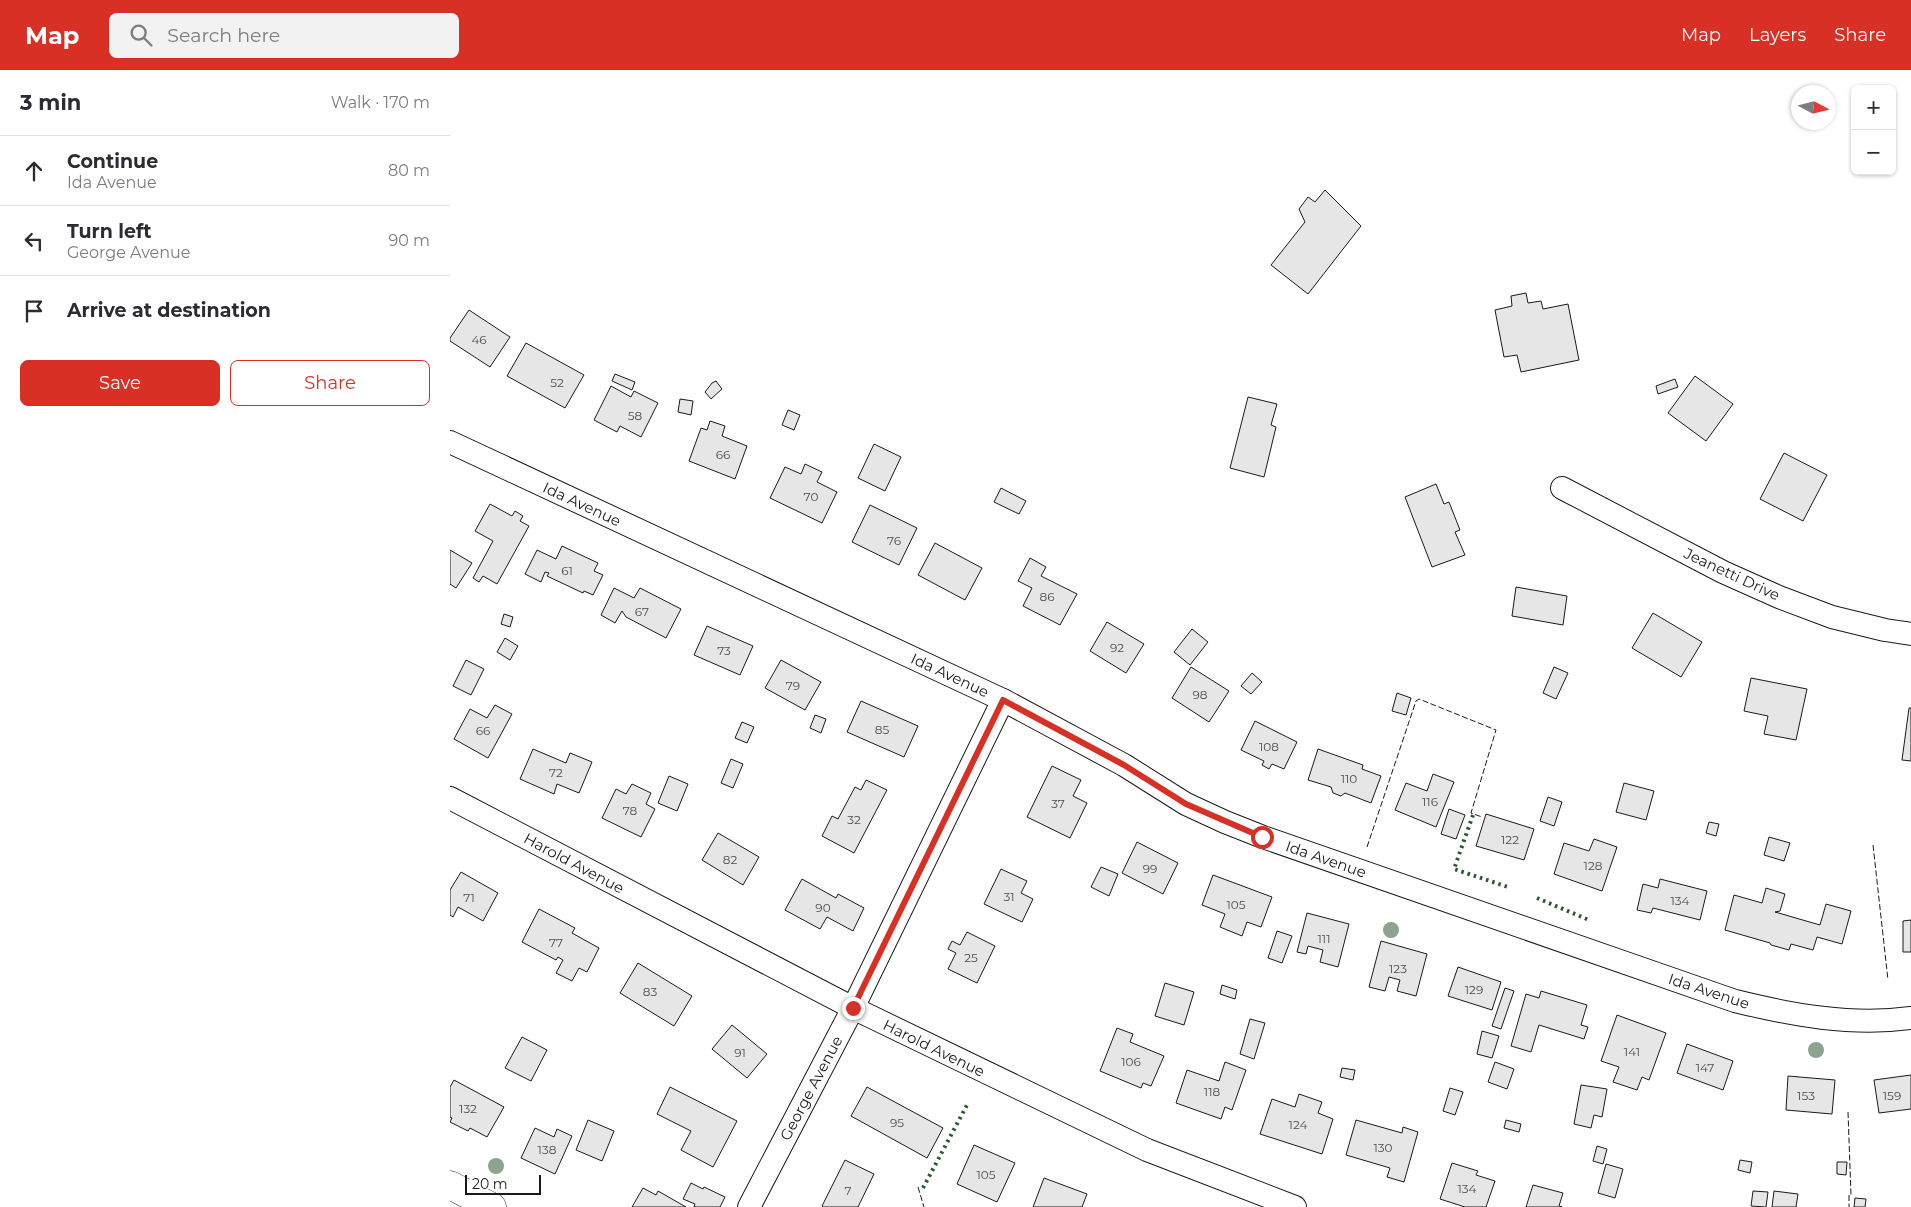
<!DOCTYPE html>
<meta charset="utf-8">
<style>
:root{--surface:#fff;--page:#f2f2f3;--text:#2b2b33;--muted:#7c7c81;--line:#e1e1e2;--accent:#d93025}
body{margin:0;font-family:Montserrat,sans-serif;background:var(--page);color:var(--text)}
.controls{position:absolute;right:15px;top:15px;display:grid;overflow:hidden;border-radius:8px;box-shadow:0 1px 4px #0004}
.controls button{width:45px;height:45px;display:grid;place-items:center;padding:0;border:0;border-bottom:1px solid var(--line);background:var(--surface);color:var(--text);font:25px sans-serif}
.compass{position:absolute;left:1341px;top:15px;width:45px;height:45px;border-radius:50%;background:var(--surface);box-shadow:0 1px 4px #0004;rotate:97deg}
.scale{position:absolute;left:15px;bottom:12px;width:76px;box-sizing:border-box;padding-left:5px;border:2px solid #1a1a1a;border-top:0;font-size:14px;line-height:18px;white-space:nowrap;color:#1a1a1a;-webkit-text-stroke:4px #fff;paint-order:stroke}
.stop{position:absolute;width:15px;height:15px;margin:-11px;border:4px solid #d93025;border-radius:50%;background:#fff}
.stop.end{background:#d93025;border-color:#fff;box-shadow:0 1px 5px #0008}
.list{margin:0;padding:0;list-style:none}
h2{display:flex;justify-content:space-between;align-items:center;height:65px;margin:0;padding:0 20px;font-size:21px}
h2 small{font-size:16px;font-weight:400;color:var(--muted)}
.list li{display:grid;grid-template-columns:32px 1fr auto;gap:15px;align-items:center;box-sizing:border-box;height:70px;padding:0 20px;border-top:1px solid var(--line)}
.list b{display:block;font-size:19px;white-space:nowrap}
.list p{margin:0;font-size:16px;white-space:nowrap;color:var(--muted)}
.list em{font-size:16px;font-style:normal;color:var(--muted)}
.actions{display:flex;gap:10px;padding:15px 20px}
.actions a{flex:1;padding:11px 0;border:1px solid var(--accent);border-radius:8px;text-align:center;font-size:18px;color:var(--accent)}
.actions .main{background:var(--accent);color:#fff}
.icon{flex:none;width:28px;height:28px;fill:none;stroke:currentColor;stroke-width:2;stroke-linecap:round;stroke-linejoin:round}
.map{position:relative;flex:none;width:1461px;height:1137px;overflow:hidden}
header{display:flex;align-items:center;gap:30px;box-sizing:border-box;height:70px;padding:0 25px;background:var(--accent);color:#fff}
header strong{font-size:24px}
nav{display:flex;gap:28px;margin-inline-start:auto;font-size:18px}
.search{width:350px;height:45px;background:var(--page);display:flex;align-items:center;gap:12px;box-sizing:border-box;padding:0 18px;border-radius:8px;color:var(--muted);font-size:19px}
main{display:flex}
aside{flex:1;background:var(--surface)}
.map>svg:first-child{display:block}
.building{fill:#e6e6e6;stroke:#1a1a1a}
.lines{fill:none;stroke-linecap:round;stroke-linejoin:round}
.minor-casing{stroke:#1a1a1a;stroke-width:24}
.tertiary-casing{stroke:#1a1a1a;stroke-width:29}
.minor{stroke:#fff;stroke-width:22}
.tertiary{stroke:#fff;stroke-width:28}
.hedge{stroke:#2b5a34;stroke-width:4;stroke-dasharray:2.5 4;stroke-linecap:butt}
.fence{stroke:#1a1a1a;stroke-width:1;stroke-dasharray:6 2.5;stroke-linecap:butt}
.tree{fill:#8aa48f}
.route{stroke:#d93025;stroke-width:6}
.labels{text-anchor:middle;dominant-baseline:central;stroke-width:4;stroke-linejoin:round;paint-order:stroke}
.number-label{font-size:12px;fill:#4d4d4d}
.street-label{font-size:15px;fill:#1a1a1a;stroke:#fff}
</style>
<header>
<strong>Map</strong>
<div class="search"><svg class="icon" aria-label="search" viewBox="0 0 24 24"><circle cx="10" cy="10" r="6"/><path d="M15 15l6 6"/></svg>Search here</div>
<nav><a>Map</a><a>Layers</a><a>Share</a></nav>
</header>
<main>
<aside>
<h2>3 min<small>Walk · 170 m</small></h2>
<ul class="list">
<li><svg class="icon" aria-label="ahead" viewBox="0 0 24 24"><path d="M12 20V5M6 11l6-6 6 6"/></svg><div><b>Continue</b><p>Ida Avenue</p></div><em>80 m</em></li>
<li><svg class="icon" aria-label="left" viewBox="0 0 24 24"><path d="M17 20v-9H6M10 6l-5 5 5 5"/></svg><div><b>Turn left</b><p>George Avenue</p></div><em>90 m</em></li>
<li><svg class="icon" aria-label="arrive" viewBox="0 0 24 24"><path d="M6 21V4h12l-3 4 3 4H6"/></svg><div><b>Arrive at destination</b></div></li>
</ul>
<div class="actions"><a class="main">Save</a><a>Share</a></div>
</aside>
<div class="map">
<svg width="1461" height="1137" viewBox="0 0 1461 1137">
<rect width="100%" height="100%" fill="#fff"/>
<g class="building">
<path d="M875,120L911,156L858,224L821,195L855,152L849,139L858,127L865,132Z"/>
<path d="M1076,223L1078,233L1091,231L1093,239L1118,234L1129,290L1071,302L1067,285L1054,287L1045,240L1062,236L1061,226Z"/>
<path d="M19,240L60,267L40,297L0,271V268Z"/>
<path d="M76,273L134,305L115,338L57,306Z"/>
<path d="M165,304L185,312L182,320L162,311Z"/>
<path d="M1245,306L1283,334L1256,371L1218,343Z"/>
<path d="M1225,309L1228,317L1208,324L1206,316Z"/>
<path d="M266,311L272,319L261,329L255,322L262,313Z"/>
<path d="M161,316L181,327L184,321L208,333L191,367L170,356L167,362L144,350Z"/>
<path d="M798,327L827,334L821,355L826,357L814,407L780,398Z"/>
<path d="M230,329L243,331L241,345L228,342Z"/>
<path d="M338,340L350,345L344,360L332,355Z"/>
<path d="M260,351L275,356L272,366L297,376L285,409L239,391L251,358L257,360Z"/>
<path d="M424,374L451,387L435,421L408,408Z"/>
<path d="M1334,383L1377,405L1353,451L1310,429Z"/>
<path d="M355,394L372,402L367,412L387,422L372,453L320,428L335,397L351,404Z"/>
<path d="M986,414L994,434L999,432L1010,460L1005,462L1015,485L982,497L955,427Z"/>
<path d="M551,418L576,431L569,444L544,432Z"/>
<path d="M40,434L62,446L65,441L73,446L70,451L79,456L47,514L33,506L29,512L23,508L43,471L25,461Z"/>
<path d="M420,435L467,458L449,495L402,472Z"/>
<path d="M485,473L532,498L515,530L468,505Z"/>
<path d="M112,476L148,493L144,501L153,505L143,525L134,521L133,523L97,506L99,503L95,502L91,512L75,504L87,480L106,489Z"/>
<path d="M0,480L22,493L6,518L0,514Z"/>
<path d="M580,488L596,497L591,506L627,524L610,555L573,536L582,518L568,511Z"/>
<path d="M1066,517L1117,526L1113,555L1062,546Z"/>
<path d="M164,518L184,528L190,518L231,539L216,568L176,547L172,541L165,553L151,545Z"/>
<path d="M1203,543L1252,572L1231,607L1182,578Z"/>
<path d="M54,544L63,547L60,557L51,554Z"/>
<path d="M657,552L694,574L676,603L640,581Z"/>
<path d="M257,556L303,576L290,605L244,585Z"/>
<path d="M742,559L758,572L740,595L724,582Z"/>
<path d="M55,568L68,576L60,590L47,582Z"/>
<path d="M16,590L34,599L21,625L3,616Z"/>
<path d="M331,590L371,612L355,640L315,618Z"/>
<path d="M741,597L779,621L759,652L722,628Z"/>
<path d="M1104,597L1118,603L1106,629L1093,623Z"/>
<path d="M802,603L812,612L801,624L791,616Z"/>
<path d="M1301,608L1357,619L1346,670L1314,664L1318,646L1294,641Z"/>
<path d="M947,623L961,628L956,645L942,641Z"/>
<path d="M411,631L468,656L454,687L397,662Z"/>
<path d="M45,635L62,644L38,688L4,669L20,639L37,648Z"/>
<path d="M1459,638H1461V691L1452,690Z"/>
<path d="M365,645L376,649L371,663L360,658Z"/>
<path d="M805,651L847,672L834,699L822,694L819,699L812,695L814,691L791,680Z"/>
<path d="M292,652L304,657L297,673L285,668Z"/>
<path d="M83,679L116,693L120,683L142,692L129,723L107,714L104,724L70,709Z"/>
<path d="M868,679L913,695L912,699L931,706L921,733L895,723L891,726L883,723L881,717L858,710Z"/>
<path d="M281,689L293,694L283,718L271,713Z"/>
<path d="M602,696L631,710L623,726L637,733L620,768L577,747Z"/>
<path d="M983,704L1004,712L986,757L945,740L956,713L977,721Z"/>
<path d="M219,706L238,714L227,741L208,733Z"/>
<path d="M416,710L437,720L404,783L372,766L382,746L388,749L405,717L411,720Z"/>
<path d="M1174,713L1204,721L1196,750L1166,742Z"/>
<path d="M182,714L201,723L196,734L205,739L191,767L152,748L166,719L176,724Z"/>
<path d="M1098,727L1112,732L1104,756L1090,751Z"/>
<path d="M999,739L1015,745L1006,769L991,764Z"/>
<path d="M1036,744L1084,759L1074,790L1026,776Z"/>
<path d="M1259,752L1269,754L1266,766L1256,763Z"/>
<path d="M268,763L309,787L293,815L252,790Z"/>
<path d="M1319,767L1340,773L1334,791L1314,785Z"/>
<path d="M1144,769L1167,777L1152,821L1104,804L1114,773L1139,781Z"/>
<path d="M687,772L728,793L713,824L672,803Z"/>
<path d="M651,797L668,804L659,826L641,817Z"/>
<path d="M551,799L577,811L571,823L583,829L572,852L534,834Z"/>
<path d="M11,802L48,823L33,851L8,837L3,847L0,845V820Z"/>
<path d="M763,805L822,827L811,857L797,852L792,866L770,857L775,844L752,835Z"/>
<path d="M352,809L386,828L388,824L414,838L403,861L377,847L370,859L335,840Z"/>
<path d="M1210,809L1257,821L1250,850L1203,838L1201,843L1187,840L1193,814L1208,818Z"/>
<path d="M1316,818L1335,824L1330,841L1325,842L1370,855L1376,834L1401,841L1392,874L1367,867L1363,880L1341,874L1339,880L1321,875L1320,873L1275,860L1284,825L1312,833Z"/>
<path d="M89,839L125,858L122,863L149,878L137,902L129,898L122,911L106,903L113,890L108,887L106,890L72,872Z"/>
<path d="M857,843L899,854L888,897L870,892L873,880L858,876L856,884L847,882Z"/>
<path d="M1461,850V882H1453V851Z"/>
<path d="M827,861L842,866L832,893L818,888Z"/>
<path d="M517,862L545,876L527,913L498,899L506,883L498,879L502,871L510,875Z"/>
<path d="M931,871L977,884L966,926L947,921L950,910L939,907L935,921L919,917Z"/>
<path d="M188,893L242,926L224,956L170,923Z"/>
<path d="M1008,897L1051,912L1042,940L998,926Z"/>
<path d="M715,913L744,922L734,955L705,946Z"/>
<path d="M772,915L787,920L785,929L770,924Z"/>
<path d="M1055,918L1064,921L1051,959L1042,956Z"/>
<path d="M1091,921L1137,935L1131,955L1138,957L1134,969L1089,955L1081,982L1061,976L1076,924L1089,928Z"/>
<path d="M1167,945L1216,963L1199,1010L1192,1007L1187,1020L1163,1012L1169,997L1151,991Z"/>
<path d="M800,949L815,953L804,989L790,984Z"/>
<path d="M282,955L317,984L297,1008L262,979Z"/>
<path d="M667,958L683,964L680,972L714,986L701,1016L693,1013L691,1018L650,1001Z"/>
<path d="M1032,961L1049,966L1042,988L1027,984Z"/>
<path d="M72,967L97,980L81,1011L55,998Z"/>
<path d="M1237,974L1283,991L1273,1020L1227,1003Z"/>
<path d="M775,992L796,1000L782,1040L775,1037L771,1049L726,1033L737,1000L769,1011Z"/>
<path d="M1045,992L1064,999L1057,1019L1038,1012Z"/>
<path d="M892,998L905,1000L903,1010L890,1007Z"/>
<path d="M1461,1005V1039L1429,1043L1424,1010Z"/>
<path d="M1338,1006L1385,1010L1382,1044L1336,1040Z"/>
<path d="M4,1010L54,1037L37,1067L20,1058L18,1061L0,1052L2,1048L0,1047V1017Z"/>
<path d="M1131,1015L1157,1019L1152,1047L1144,1045L1141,1058L1124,1054Z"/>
<path d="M220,1017L287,1051L263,1097L231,1080L241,1061L207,1044Z"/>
<path d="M417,1017L493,1058L477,1088L401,1046Z"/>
<path d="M1000,1018L1013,1022L1005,1045L993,1041Z"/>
<path d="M849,1024L872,1032L868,1043L883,1049L872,1084L810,1064L822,1029L845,1037Z"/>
<path d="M138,1050L164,1061L152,1091L126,1080Z"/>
<path d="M906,1050L952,1063L953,1057L968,1062L954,1112L937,1107L940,1098L896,1085Z"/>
<path d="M1056,1050L1071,1054L1069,1062L1054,1058Z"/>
<path d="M85,1058L104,1067L107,1059L122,1066L105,1104L71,1088Z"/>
<path d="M524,1075L565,1093L547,1132L507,1114Z"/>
<path d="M1147,1076L1157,1079L1153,1094L1143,1091Z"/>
<path d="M395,1090L424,1104L408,1137H373L372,1136Z"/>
<path d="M1290,1090L1302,1092L1300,1103L1288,1100Z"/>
<path d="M1387,1092H1397L1396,1105L1387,1104Z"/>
<path d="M1002,1093L1028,1101L1026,1105L1045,1111L1036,1137H1015L990,1129Z"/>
<path d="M1156,1094L1173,1099L1165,1128L1148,1123Z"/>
<path d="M594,1108L637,1124L632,1137H583Z"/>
<path d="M241,1113L253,1119L254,1117L275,1127L270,1137H244L245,1134L233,1129Z"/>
<path d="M1083,1115L1113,1123L1109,1136L1112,1137H1076Z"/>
<path d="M193,1118L206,1125L208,1121L236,1137H182Z"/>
<path d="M1303,1121L1318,1122L1316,1137L1301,1136Z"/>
<path d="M1324,1121L1348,1124L1346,1137H1322Z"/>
<path d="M1405,1128L1416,1129L1415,1137H1404Z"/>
</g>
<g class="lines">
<g class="minor-casing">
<g id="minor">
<path d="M0,372L553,630L674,695L736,734L775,752L813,767L1285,931C1342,945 1401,956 1461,948"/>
<path d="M1112,418L1273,502L1329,527L1382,547L1435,560L1461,564"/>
<path d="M0,728L403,938L697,1080L845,1137"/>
<path d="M299,1137L403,938L553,630"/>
</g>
</g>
<g class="tertiary-casing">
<path id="tertiary" d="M0,1115L42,1137"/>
</g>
<use href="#minor" class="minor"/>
<use href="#tertiary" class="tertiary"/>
<g class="hedge">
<path d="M1023,745L1004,799L1058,817"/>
<path d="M1087,828L1139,850"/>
<path d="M473,1118L518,1033"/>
</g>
<g class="fence">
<path d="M1423,775L1438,910"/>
<path d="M917,777L966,631L969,629L1046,660L1021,743L1032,747"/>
<path d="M1398,1042L1401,1125"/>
<path d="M468,1117L474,1137"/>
<path d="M1399,1125V1137"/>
</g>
</g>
<g class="tree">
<circle cx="941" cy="860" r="8"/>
<circle cx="1366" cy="980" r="8"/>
<circle cx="46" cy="1096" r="8"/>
</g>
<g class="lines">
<path class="route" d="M403,938L553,630L674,695L736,734L812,767"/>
</g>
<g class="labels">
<g class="number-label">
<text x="29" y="269">46</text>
<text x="107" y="312">52</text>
<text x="185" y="345">58</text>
<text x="273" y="384">66</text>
<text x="361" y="426">70</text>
<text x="444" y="470">76</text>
<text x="117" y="500">61</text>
<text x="597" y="526">86</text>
<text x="192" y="541">67</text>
<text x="667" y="577">92</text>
<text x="274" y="580">73</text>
<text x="343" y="615">79</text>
<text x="750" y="624">98</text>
<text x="432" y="659">85</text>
<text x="33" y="660">66</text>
<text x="819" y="676">108</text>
<text x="106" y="702">72</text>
<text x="899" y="708">110</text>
<text x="980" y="731">116</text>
<text x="608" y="733">37</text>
<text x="180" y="740">78</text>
<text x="404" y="749">32</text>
<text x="1060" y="769">122</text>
<text x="280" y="789">82</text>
<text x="1143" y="795">128</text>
<text x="700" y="798">99</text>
<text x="559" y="826">31</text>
<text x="19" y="827">71</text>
<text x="1230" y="830">134</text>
<text x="786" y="834">105</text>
<text x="373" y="837">90</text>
<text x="874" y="868">111</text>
<text x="106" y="872">77</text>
<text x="521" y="887">25</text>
<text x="948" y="898">123</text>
<text x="1024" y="919">129</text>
<text x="200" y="921">83</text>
<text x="1182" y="981">141</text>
<text x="290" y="982">91</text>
<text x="681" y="991">106</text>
<text x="1255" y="997">147</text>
<text x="762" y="1021">118</text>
<text x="1356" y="1025">153</text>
<text x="1442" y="1025">159</text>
<text x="18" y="1038">132</text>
<text x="447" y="1052">95</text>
<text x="848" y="1054">124</text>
<text x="933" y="1077">130</text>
<text x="97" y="1079">138</text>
<text x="536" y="1104">105</text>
<text x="1017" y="1118">134</text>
<text x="398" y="1120">7</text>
</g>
<g class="street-label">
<text transform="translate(132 434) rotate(25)">Ida Avenue</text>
<text transform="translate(1282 504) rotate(25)">Jeanetti Drive</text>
<text transform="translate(500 605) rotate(25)">Ida Avenue</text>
<text transform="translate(876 789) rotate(19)">Ida Avenue</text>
<text transform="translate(124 793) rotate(28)">Harold Avenue</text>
<text transform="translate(1259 921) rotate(18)">Ida Avenue</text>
<text transform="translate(484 978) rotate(26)">Harold Avenue</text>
<text transform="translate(361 1018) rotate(-62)">George Avenue</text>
</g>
</g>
</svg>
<div class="controls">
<button>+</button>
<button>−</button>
</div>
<svg class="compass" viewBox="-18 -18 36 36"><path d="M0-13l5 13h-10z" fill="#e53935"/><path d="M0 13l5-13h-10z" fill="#7c7c81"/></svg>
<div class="scale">20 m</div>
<div class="stop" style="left:812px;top:767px"></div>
<div class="stop end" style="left:403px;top:938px"></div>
</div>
</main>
